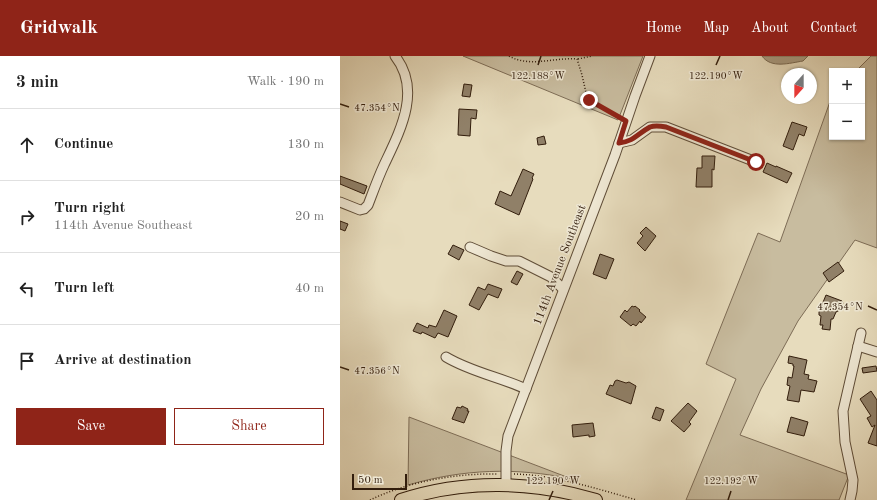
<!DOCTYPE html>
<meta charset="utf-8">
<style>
:root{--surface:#fff;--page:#f6f6f6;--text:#222;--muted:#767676;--line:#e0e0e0;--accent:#8f2418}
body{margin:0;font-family:"Old Standard TT",serif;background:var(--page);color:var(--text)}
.controls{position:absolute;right:12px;top:12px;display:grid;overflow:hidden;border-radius:0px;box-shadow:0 1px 3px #0004}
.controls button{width:36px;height:36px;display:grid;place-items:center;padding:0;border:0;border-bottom:1px solid var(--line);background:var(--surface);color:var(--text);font:20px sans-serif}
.compass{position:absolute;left:441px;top:12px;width:36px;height:36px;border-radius:50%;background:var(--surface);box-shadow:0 1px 3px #0004;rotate:201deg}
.scale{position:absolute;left:12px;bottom:10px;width:55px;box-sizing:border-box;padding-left:4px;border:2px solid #321d0c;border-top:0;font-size:11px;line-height:14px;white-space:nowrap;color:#321d0c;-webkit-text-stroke:3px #efe8d4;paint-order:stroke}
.stop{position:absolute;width:12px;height:12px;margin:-9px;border:3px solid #8f2418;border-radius:50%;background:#fff}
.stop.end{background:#8f2418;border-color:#fff;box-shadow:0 1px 4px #0008}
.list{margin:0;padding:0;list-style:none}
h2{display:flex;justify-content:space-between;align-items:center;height:52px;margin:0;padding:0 16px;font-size:17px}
h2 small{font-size:13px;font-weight:400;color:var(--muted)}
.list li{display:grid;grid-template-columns:26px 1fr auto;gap:12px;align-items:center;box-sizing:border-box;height:72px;padding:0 16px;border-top:1px solid var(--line)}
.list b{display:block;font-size:15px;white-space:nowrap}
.list p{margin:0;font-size:13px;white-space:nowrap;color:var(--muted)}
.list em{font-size:13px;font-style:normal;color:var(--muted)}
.actions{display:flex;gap:8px;padding:12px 16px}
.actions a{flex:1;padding:9px 0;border:1px solid var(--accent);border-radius:0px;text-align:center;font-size:14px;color:var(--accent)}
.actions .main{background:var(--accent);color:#fff}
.icon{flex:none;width:22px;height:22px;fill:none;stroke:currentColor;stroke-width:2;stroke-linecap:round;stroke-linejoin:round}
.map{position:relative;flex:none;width:537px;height:444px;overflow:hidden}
header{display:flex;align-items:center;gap:24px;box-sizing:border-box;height:56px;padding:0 20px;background:var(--accent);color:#fff}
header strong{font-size:19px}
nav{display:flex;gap:22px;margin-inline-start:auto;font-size:14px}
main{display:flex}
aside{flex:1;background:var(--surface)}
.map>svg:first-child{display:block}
.green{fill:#c8bc9f;stroke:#7d6c56}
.water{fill:#a99b81;stroke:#796952}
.building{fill:#908068;stroke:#321d0c}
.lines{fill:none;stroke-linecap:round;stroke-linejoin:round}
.minor-casing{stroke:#5f4d38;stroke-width:11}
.major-casing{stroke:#321d0c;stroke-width:14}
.path{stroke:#321d0c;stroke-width:1.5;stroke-dasharray:1 2;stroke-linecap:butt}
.minor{stroke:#efe8d4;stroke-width:9}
.major{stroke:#e7dcbd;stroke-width:12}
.route{stroke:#8f2418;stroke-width:5}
.ticks{fill:none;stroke:#321d0c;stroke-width:1.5}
.labels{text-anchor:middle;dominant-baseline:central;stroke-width:3;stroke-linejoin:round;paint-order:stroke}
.street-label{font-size:12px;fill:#321d0c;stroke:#efe8d4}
.ticks-label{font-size:10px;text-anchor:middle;fill:#321d0c;stroke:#efe8d4;stroke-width:3;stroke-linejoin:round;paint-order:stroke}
</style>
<header>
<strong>Gridwalk</strong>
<nav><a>Home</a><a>Map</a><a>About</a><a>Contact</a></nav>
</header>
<main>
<aside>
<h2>3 min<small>Walk · 190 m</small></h2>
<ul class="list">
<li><svg class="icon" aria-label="ahead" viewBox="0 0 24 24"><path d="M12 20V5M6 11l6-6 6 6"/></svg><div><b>Continue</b></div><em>130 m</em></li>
<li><svg class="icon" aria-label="right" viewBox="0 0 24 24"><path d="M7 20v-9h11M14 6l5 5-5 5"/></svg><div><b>Turn right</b><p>114th Avenue Southeast</p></div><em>20 m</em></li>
<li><svg class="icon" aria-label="left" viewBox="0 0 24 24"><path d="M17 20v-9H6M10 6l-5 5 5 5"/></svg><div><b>Turn left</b></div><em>40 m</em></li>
<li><svg class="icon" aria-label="arrive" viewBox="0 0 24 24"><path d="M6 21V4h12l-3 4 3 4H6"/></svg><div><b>Arrive at destination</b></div></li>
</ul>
<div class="actions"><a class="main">Save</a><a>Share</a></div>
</aside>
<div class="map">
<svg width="537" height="444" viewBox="0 0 537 444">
<rect width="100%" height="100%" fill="#e7dcbd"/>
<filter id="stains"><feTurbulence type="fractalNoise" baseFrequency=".005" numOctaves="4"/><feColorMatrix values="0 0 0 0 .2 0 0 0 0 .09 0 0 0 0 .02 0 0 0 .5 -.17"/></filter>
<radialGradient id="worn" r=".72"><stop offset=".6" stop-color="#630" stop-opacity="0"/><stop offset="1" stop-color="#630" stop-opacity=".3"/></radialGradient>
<g class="green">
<path d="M123,0H303L278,64Z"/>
<path d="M531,0H537V192L515,184L458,265L421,333L400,379L509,419L499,444H346L396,323L366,308L418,177L440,186L492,40V81H522V15H516Z"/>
<path d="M69,361L232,423C176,411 123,413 68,429Z"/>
</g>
<path class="water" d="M422,0H468L463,5C450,7 431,13 422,0Z"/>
<g class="building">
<path d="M124,28L132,29L130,41L122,40Z"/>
<path d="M119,53L137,54L136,63L131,62L130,80L118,79Z"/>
<path d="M452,66L467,71L464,80L459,78L453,94L443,90Z"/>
<path d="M204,80L206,88L198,89L197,82Z"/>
<path d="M362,100H375L374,114L372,113V131H356L357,112H362Z"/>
<path d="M427,107L436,111V110L452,117L447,127L423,116Z"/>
<path d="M183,113L194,118L192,122L193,123L179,159L155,148L160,135L171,140Z"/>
<path d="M0,120L27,130L24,138L0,128Z"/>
<path d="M0,165L8,168L5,175L0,173Z"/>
<path d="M306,171L316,180L305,195L297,187L303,180L300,177Z"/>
<path d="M113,189L124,194L119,204L108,198Z"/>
<path d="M260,198L274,203L266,223L253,218Z"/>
<path d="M498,206L504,215L489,226L483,217Z"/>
<path d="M177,215L183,218L177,229L171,226Z"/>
<path d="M148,228L162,233L158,242L148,238L139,254L129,249L138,231L145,234Z"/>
<path d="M486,239L502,245L503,247L500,254L496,256L493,263H491L490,274L482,273L483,269H480L481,260L479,259V256Z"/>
<path d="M292,250L294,251L295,250L300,254L299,255L306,261L301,267L300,265L296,270L293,268L291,270L280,261L285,254L287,256Z"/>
<path d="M104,254L117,260L108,281L98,277L95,282L82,276L81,278L73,275L77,267L88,272L89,269L96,271Z"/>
<path d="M449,300L467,304L464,318L469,319L468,323L477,325L474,336L461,334L459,346L447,344L450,330L447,329L448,321L452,322L454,310H453V308L448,307Z"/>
<path d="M536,310L537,315L523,317L522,312Z"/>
<path d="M277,324L286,327L289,326L296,330L291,348L266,338L270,329L273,330L275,325Z"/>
<path d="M531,335L537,344V390L528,387L535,369L532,371L527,362L531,360L520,343Z"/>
<path d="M348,347L357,355L349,366L351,368L344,376L331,365Z"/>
<path d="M122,350L128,353L127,355H129L124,367L112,363L117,351L121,352Z"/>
<path d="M316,351L324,354L320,365L312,362Z"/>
<path d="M451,361L468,366L464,380L447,376Z"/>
<path d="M253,367L255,380L249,381V379L233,381L232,369Z"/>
</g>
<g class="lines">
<g class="minor-casing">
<g id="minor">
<path d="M279,87L292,84L310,71H326L416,106"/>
<path d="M0,146L20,154L24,153L28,149C33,136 38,122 44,109C60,75 82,34 55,0"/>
<path d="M130,191L151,200L166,205H179L211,221L223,233"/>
<path d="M518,290L537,296"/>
<path d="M106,301C131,316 160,321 186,333"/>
<path d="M166,429V395L168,380L275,99L295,40L310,0"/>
<path d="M510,444L512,435L513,424L505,386L503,355L521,277"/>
</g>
</g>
<g class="major-casing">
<path id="major" d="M61,444C125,423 193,425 256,444"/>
</g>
<g class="path">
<path d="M169,0C190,12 214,1 237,3L242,19L247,41L249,44L279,61"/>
<path d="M238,3L252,0"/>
<path d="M174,418C216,419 257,433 297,444"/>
<path d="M30,444C67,426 116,417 158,418"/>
</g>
<use href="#minor" class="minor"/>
<use href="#major" class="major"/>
</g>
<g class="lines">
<path class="route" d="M249,44L286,65L279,87C295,85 297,78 310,71C315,69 321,70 326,71L416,106"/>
</g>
<path class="ticks" d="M198,9L201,0M376,9L380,0M0,48L9,51M528,250L537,254M0,311L9,314M209,444L213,435M388,444L391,435"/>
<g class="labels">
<g class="street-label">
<text transform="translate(220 209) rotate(-69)">114th Avenue Southeast</text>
</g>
</g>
<g class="ticks-label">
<text x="198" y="23">122.188°W</text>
<text x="376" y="23">122.190°W</text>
<text x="37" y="55">47.354°N</text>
<text x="500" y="254">47.354°N</text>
<text x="37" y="318">47.356°N</text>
<text x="213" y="428">122.190°W</text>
<text x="391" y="428">122.192°W</text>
</g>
<rect width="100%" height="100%" filter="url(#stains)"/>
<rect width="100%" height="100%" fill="url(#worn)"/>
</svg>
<div class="controls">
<button>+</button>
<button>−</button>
</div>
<svg class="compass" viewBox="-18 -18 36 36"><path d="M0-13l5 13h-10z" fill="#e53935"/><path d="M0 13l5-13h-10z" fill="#767676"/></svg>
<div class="scale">50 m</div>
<div class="stop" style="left:416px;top:106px"></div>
<div class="stop end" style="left:249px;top:44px"></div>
</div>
</main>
